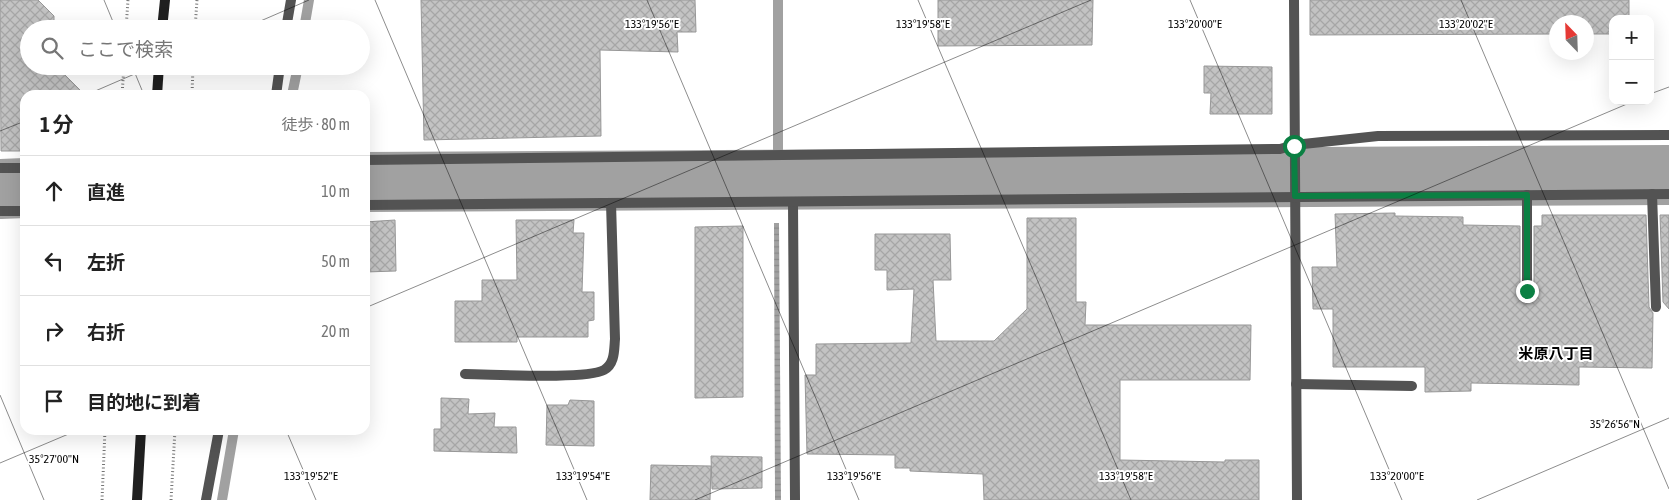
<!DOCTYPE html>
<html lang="ja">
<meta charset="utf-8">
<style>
:root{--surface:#fff;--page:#f2f2f2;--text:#222;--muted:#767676;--line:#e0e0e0}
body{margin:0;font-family:"Asap Condensed","Noto Sans JP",sans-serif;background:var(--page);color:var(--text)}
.controls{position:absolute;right:15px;top:15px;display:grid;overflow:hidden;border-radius:10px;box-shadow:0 5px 20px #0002}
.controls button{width:45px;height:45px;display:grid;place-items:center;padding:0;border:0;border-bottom:1px solid var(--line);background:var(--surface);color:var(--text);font:25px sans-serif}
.compass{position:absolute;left:1549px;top:15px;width:45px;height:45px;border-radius:50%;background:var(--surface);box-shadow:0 5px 20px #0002;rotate:337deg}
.stop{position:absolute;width:15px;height:15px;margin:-11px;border:4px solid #0b8043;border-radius:50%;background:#fff}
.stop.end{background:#0b8043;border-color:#fff;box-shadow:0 1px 5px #0008}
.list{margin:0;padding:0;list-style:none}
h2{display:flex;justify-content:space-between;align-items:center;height:65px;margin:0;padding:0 20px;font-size:21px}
h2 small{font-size:16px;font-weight:400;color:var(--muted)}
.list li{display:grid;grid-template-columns:32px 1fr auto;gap:15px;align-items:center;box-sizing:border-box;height:70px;padding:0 20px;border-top:1px solid var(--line)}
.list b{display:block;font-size:19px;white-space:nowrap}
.list em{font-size:16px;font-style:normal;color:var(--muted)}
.icon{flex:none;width:28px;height:28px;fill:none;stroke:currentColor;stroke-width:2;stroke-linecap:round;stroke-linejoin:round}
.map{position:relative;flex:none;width:1669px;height:500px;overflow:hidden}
.search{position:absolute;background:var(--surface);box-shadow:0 5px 20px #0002;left:20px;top:20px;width:350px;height:55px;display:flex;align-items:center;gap:12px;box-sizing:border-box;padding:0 18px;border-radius:28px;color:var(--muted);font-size:19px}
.panel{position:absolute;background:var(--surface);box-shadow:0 5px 20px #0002;left:20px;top:90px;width:350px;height:345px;border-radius:15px}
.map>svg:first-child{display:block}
.water{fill:url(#water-rules)}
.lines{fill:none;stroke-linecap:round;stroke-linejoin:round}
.stream{stroke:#a1a1a1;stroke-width:10}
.river{stroke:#a1a1a1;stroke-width:60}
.building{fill:url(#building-cross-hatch);stroke:#979797}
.path{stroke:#757575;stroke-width:3;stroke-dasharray:1 2.5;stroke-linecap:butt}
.lane{stroke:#535353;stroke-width:10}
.street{stroke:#535353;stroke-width:10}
.secondary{stroke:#202020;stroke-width:10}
.route{stroke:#0b8043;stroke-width:6}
.ticks{fill:none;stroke:#000;stroke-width:1;stroke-opacity:0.45}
.labels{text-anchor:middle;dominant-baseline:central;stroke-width:4;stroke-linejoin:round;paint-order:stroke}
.neighbourhood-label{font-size:15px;font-weight:bold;fill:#000;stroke:#fff}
.ticks-label{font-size:12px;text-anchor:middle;fill:#000;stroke:#fff;stroke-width:4;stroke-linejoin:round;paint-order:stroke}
</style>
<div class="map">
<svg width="1669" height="500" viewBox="0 0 1669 500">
<defs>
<pattern id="water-rules" width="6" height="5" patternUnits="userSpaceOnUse" patternTransform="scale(1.25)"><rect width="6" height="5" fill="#a1a1a1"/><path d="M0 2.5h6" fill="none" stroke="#898989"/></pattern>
<pattern id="building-cross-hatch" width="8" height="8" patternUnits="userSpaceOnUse" patternTransform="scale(1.25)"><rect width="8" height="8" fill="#c3c3c3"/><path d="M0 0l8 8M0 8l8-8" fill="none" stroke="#a6a6a6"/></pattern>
</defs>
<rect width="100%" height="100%" fill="#fff"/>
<path class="water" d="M774,223H779L781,500H775Z"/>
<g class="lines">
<g class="stream">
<path d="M778,0V179"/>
<path d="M304,29L309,0"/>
<path d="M292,95L298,66"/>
<path d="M222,500L234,430"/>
</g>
<g class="river">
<path d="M365,182L1669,175"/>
<path d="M0,189L25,188"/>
</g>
</g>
<g class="building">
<path d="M0,0H38L54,16V29H29V66H56L85,95H25V151H1Z"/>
<path d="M421,0H695L696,32H677L678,52L600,50L601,136L424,140Z"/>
<path d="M938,0H1093L1092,45L938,46Z"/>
<path d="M1310,0H1629V19H1613V34H1586V22H1556V34L1310,35Z"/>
<path d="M1204,66L1272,67V114H1210L1211,93H1204Z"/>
<path d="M1395,213V216L1463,217V225L1520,226V291L1527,298L1531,297L1534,291V226H1542V215H1646L1649,307L1653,313L1652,368L1579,367V385L1471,383V391L1425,392V367H1333V309H1313L1312,267H1337L1335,214Z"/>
<path d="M1660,215H1669V309L1663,302Z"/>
<path d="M1027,218H1076V302H1086L1085,325H1251L1250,380H1120V460L1225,462V460H1259V500H984L983,474L910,471V468H895V455L807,454L805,375H816V344L911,343L914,289L887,290V270H875V234H950L951,280H933L936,341H994L1027,309Z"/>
<path d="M395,220L396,271L365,272V222Z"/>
<path d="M516,220H574L573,233H584L582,292H594V320L588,321V337H517V342H455V301H482V280H517Z"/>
<path d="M743,226V397L695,398V227Z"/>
<path d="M441,398L469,399L468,414L495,413L494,427H516L517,453L434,451V429H441Z"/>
<path d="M570,400L594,401V446L546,445L547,405H568Z"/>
<path d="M711,456L762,457V488L712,489Z"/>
<path d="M651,465L711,466L710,500H650Z"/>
</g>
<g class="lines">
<g class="path">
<path d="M126,29L128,0"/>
<path d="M195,29L197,0"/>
<path d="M122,95L124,66"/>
<path d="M192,95L193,66"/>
<path d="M102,500L105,430"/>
<path d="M171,500L175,430"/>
</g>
<g class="lane">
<path d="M1652,194L1656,307"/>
<path d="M1527,291V195"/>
<path d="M465,374C491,374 586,380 604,370C615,364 614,350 615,339L611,203"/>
<path d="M1296,384L1412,386"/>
</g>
<g class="street">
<path d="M1294,0L1297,500"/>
<path d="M286,29L291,0"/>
<path d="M276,95L280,66"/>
<path d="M365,160L1280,149L1294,145L1378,136L1669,135"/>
<path d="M0,168H25"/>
<path d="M793,203L795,500"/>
<path d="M365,205L1669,194"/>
<path d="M0,211H25"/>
<path d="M206,500L219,430"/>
</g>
<g class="secondary">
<path d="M162,29L165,0"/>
<path d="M157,95L159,66"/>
<path d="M137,500L141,430"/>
</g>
</g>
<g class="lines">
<path class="route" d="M1294,146L1295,196L1527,195V291"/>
</g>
<path class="ticks" d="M104,0L116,29M375,0L587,500M647,0L859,500M918,0L1131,500M1190,0L1402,500M1461,0L1669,489M242,29L309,0M132,66L144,95M1650,94L1669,87M86,95L153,66M0,131L25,121M365,308L1091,0M0,395L44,500M286,430L316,500M0,463L78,430M695,500L1634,101M1477,500L1669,418"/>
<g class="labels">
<g class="neighbourhood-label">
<text x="1556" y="353">米原八丁目</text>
</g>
</g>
<g class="ticks-label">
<text x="652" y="28">133°19'56"E</text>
<text x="923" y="28">133°19'58"E</text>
<text x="1195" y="28">133°20'00"E</text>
<text x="1466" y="28">133°20'02"E</text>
<text x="1615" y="428">35°26'56"N</text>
<text x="54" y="463">35°27'00"N</text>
<text x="311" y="480">133°19'52"E</text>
<text x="583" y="480">133°19'54"E</text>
<text x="854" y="480">133°19'56"E</text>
<text x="1126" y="480">133°19'58"E</text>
<text x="1397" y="480">133°20'00"E</text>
</g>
</svg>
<div class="controls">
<button>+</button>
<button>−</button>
</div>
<svg class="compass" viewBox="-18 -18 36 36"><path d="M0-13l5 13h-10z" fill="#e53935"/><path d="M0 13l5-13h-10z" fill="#767676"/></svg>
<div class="stop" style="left:1294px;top:146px"></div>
<div class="stop end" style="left:1527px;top:291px"></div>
<div class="search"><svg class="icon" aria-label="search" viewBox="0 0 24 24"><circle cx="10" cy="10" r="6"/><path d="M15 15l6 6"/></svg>ここで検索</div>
<section class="panel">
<h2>1 分<small>徒歩 · 80 m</small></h2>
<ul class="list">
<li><svg class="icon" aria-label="ahead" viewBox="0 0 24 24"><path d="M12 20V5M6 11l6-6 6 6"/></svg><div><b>直進</b></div><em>10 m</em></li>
<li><svg class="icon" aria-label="left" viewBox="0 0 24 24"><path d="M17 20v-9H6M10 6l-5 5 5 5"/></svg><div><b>左折</b></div><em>50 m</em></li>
<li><svg class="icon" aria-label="right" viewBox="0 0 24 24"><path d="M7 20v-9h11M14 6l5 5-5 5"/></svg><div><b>右折</b></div><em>20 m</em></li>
<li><svg class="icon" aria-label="arrive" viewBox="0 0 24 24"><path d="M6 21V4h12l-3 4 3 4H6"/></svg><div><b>目的地に到着</b></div></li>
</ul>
</section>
</div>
